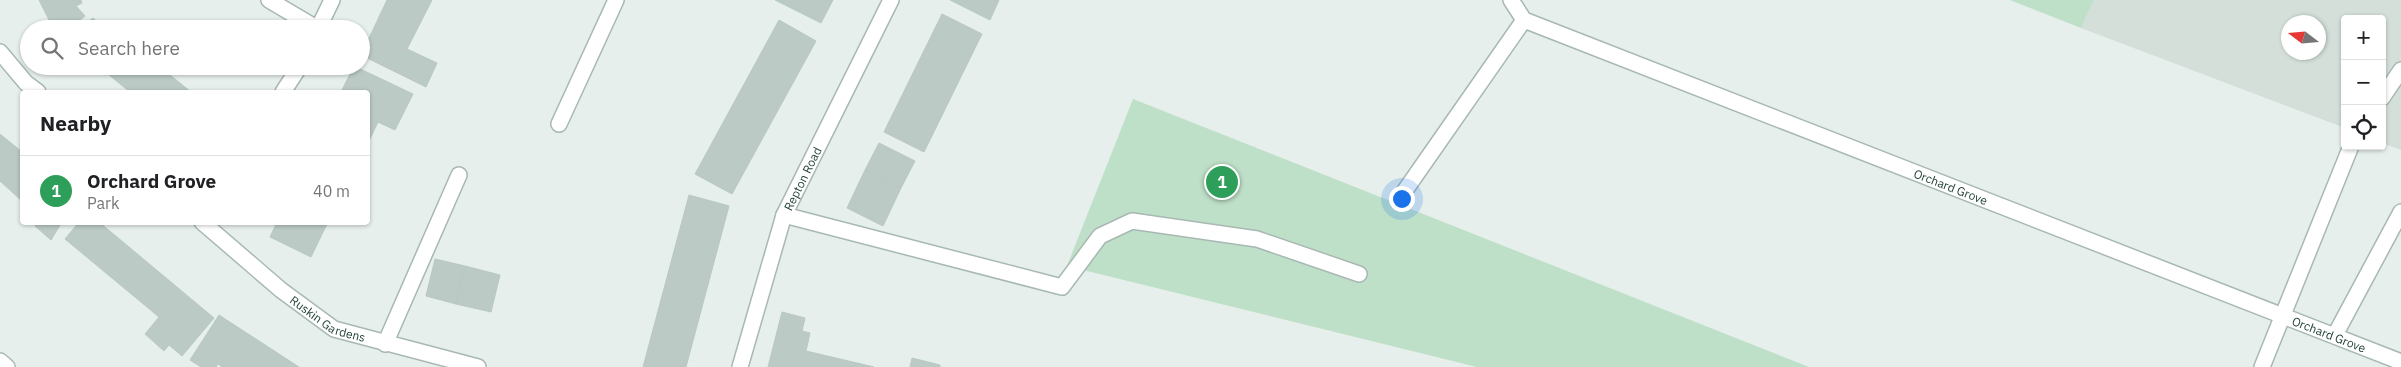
<!DOCTYPE html>
<meta charset="utf-8">
<style>
:root{--surface:#fff;--page:#f6f6f6;--text:#202124;--muted:#757577;--line:#e0e0e0;--accent:#7f4e3f}
body{margin:0;font-family:"IBM Plex Sans",sans-serif;background:var(--page);color:var(--text)}
.controls{position:absolute;right:15px;top:15px;display:grid;overflow:hidden;border-radius:5px;box-shadow:0 1px 4px #0004}
.controls button{width:45px;height:45px;display:grid;place-items:center;padding:0;border:0;border-bottom:1px solid var(--line);background:var(--surface);color:var(--text);font:25px sans-serif}
.compass{position:absolute;left:2281px;top:15px;width:45px;height:45px;border-radius:50%;background:var(--surface);box-shadow:0 1px 4px #0004;rotate:286deg}
.you{position:absolute;left:1401px;top:198px;width:18px;height:18px;margin:-12px;border:4px solid #fff;border-radius:50%;background:#1a73e8;box-shadow:0 0 0 8px #1a73e833}
.badge{display:grid;place-items:center;width:32px;height:32px;border-radius:50%;background:var(--accent);color:#fff;font-size:16px;font-weight:700}
.pin{position:absolute;translate:-50% -50%;border:2px solid #fff;box-shadow:0 1px 5px #0006}
.list{margin:0;padding:0;list-style:none}
h2{display:flex;justify-content:space-between;align-items:center;height:65px;margin:0;padding:0 20px;font-size:21px}
h2 small{font-size:16px;font-weight:400;color:var(--muted)}
.list li{display:grid;grid-template-columns:32px 1fr auto;gap:15px;align-items:center;box-sizing:border-box;height:70px;padding:0 20px;border-top:1px solid var(--line)}
.list b{display:block;font-size:19px;white-space:nowrap}
.list p{margin:0;font-size:16px;white-space:nowrap;color:var(--muted)}
.list em{font-size:16px;font-style:normal;color:var(--muted)}
.icon{flex:none;width:28px;height:28px;fill:none;stroke:currentColor;stroke-width:2;stroke-linecap:round;stroke-linejoin:round}
.map{position:relative;flex:none;width:2401px;height:367px;overflow:hidden}
.search{position:absolute;background:var(--surface);box-shadow:0 1px 4px #0004;left:20px;top:20px;width:350px;height:55px;display:flex;align-items:center;gap:12px;box-sizing:border-box;padding:0 18px;border-radius:28px;color:var(--muted);font-size:19px}
.panel{position:absolute;background:var(--surface);box-shadow:0 1px 4px #0004;left:20px;top:90px;width:350px;height:135px;border-radius:5px}
.map>svg:first-child{display:block}
.built{fill:#d4dfda;fill-rule:evenodd}
.green{fill:#bfe0c8}
.building{fill:#bbcac4;stroke:#b8c9c2}
.lines{fill:none;stroke-linecap:round;stroke-linejoin:round}
.lane-casing{stroke:#a8b8b2;stroke-width:18}
.street-casing{stroke:#a8b8b2;stroke-width:18}
.lane{stroke:#fff;stroke-width:15}
.street{stroke:#fff;stroke-width:15}
.labels{text-anchor:middle;dominant-baseline:central;stroke-width:4;stroke-linejoin:round;paint-order:stroke}
.street-label{font-size:12px;fill:#24423a;stroke:#f7fbf9}
</style>
<div class="map">
<svg width="2401" height="367" viewBox="0 0 2401 367">
<rect width="100%" height="100%" fill="#e6efeb"/>
<path class="built" d="M2094,0H2401V150L2382,143V19H2345V128L2081,28ZM2288,22H2318V52H2288Z"/>
<g class="green">
<path d="M2010,0H2094L2081,28Z"/>
<path d="M1133,99L1809,367H1477L1067,266Z"/>
</g>
<g class="building">
<path d="M39,0H81L82,3L76,6L85,16L69,29H58L49,20Z"/>
<path d="M387,0H432L407,49L437,63L426,87L361,55Z"/>
<path d="M775,0H833L821,23Z"/>
<path d="M950,0H999L990,20Z"/>
<path d="M942,14L982,34L924,152L884,132Z"/>
<path d="M93,18L101,25L104,22L113,29H78Z"/>
<path d="M779,20L816,41L732,194L695,174Z"/>
<path d="M98,66H159L191,92H130Z"/>
<path d="M354,66L413,94L395,130L378,122L368,143V92H341Z"/>
<path d="M0,134L22,152V201L0,181Z"/>
<path d="M879,143L915,161L901,188L865,170Z"/>
<path d="M865,170L901,188L883,226L847,208Z"/>
<path d="M689,195L729,206L686,367H643Z"/>
<path d="M37,222H62L51,240L35,226Z"/>
<path d="M79,222H99L214,318L182,356L169,345L164,351L145,334L159,317L65,239Z"/>
<path d="M277,222H328L311,257L270,237Z"/>
<path d="M435,259L465,266L456,304L426,296Z"/>
<path d="M465,266L500,275L491,312L456,304Z"/>
<path d="M782,312L805,318L802,331L810,333L806,351L874,367H768Z"/>
<path d="M219,315L299,367H222L218,364L216,367H201L190,360Z"/>
<path d="M912,358L940,365V367H910Z"/>
</g>
<g class="lines">
<g class="lane-casing">
<g id="lane">
<path d="M269,0L318,29"/>
<path d="M2382,98L2401,70"/>
<path d="M559,124L616,0"/>
<path d="M1404,192L1524,20"/>
<path d="M784,215L1062,287L1100,236L1132,221L1257,239L1359,274"/>
<path d="M2335,335L2401,212"/>
<path d="M385,344L459,175"/>
<path d="M0,361L7,367"/>
<path d="M2262,367L2351,146"/>
</g>
</g>
<g class="street-casing">
<g id="street">
<path id="s1" d="M1511,0L1524,20L2401,362"/>
<path d="M318,29L332,0"/>
<path d="M0,52L26,83L38,92"/>
<path d="M283,92L300,66"/>
<path id="s2" d="M202,222L281,290L334,329L478,367"/>
<path id="s3" d="M740,367L784,215L891,0"/>
</g>
</g>
<use href="#lane" class="lane"/>
<use href="#street" class="street"/>
</g>
<g class="labels">
<g class="street-label">
<text stroke="none"><textPath href="#s3" startOffset="199">Repton Road</textPath></text>
<text stroke="none"><textPath href="#s1" startOffset="482">Orchard Grove</textPath></text>
<text stroke="none"><textPath href="#s2" startOffset="160">Ruskin Gardens</textPath></text>
<text stroke="none"><textPath href="#s1" startOffset="888">Orchard Grove</textPath></text>
</g>
</g>
</svg>
<div class="controls">
<button>+</button>
<button>−</button>
<button><svg class="icon" aria-label="locate" viewBox="0 0 24 24"><circle cx="12" cy="12" r="6"/><path d="M12 2v4M12 18v4M2 12h4M18 12h4"/></svg></button>
</div>
<svg class="compass" viewBox="-18 -18 36 36"><path d="M0-13l5 13h-10z" fill="#e53935"/><path d="M0 13l5-13h-10z" fill="#757577"/></svg>
<div class="you"></div>
<div class="pin badge" style="left:1222px;top:182px;background:#2e9e5b">1</div>
<div class="search"><svg class="icon" aria-label="search" viewBox="0 0 24 24"><circle cx="10" cy="10" r="6"/><path d="M15 15l6 6"/></svg>Search here</div>
<section class="panel">
<h2>Nearby<small></small></h2>
<ul class="list">
<li><span class="badge" style="background:#2e9e5b">1</span><div><b>Orchard Grove</b><p>Park</p></div><em>40 m</em></li>
</ul>
</section>
</div>
